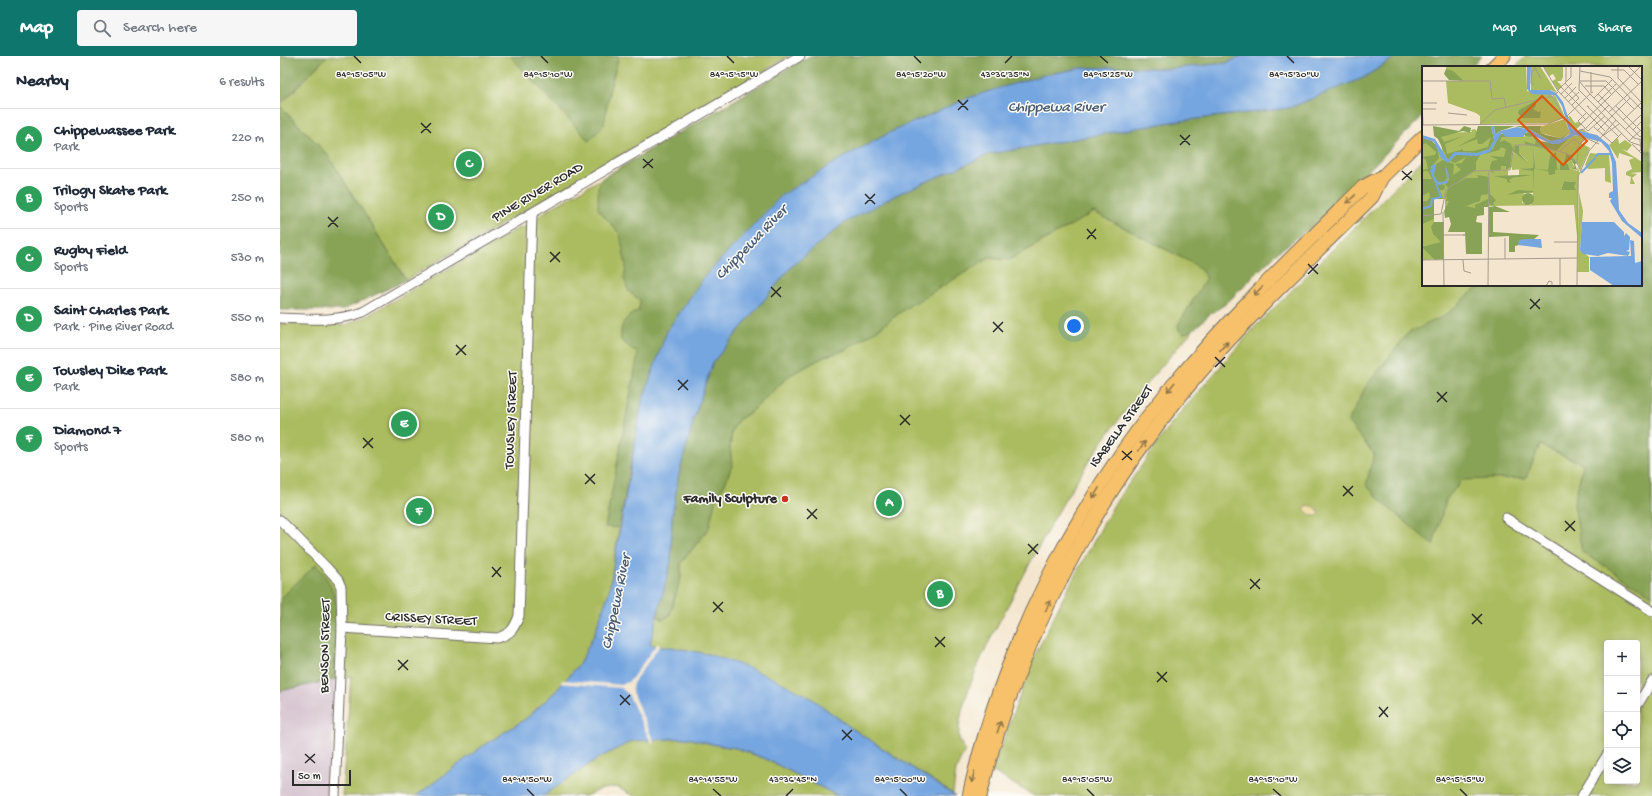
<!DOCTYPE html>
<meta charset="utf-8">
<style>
:root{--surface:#fff;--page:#f6f6f7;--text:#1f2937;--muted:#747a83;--line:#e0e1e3;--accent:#0f766e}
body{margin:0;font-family:"Gochi Hand",sans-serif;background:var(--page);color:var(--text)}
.controls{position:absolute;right:12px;bottom:12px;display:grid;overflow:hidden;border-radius:4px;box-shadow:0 2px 10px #0003}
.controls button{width:36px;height:36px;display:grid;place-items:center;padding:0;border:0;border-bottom:1px solid var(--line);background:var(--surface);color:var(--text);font:20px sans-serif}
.scale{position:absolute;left:12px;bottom:10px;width:59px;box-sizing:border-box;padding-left:4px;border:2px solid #2b2b2b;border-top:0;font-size:11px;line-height:14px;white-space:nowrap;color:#2b2b2b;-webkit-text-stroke:3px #fdfcf7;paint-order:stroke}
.you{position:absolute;left:794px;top:270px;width:14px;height:14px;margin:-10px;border:3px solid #fff;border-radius:50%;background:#1a73e8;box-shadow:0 0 0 6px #1a73e833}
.badge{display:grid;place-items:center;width:26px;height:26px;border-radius:50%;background:var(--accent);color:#fff;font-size:13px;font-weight:700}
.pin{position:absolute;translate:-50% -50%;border:2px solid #fff;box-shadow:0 1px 4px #0006}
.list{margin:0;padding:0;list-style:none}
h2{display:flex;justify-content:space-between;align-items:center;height:52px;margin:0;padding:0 16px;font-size:17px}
h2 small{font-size:13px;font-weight:400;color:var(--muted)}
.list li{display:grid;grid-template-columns:26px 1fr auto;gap:12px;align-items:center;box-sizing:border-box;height:60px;padding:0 16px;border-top:1px solid var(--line)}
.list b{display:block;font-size:15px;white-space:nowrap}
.list p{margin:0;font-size:13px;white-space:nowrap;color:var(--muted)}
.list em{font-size:13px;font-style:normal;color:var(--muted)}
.icon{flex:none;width:22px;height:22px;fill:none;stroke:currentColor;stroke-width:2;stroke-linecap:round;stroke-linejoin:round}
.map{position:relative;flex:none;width:1372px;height:740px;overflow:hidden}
header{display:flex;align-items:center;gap:24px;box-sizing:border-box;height:56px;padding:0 20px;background:var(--accent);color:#fff}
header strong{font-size:19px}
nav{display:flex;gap:22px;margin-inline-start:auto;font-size:14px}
.search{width:280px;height:36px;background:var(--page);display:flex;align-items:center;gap:10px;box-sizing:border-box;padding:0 14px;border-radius:4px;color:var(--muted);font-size:15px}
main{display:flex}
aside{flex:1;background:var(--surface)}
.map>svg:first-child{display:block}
.industrial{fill:#d1bdcb}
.green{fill:#abbb5f;stroke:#6b7345;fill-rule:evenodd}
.forest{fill:#88a356;stroke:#5a6740}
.sand{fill:#eeda9e;stroke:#8c8264}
.water{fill:#76a6e0;stroke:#506886}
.pier{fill:#f4e6ce}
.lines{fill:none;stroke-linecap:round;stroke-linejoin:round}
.minor-casing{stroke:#716c64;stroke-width:11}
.highway-casing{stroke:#716c64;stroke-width:15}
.minor{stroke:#fff;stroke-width:9}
.highway{stroke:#f6c16b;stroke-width:13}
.oneway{stroke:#90764b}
.ticks{fill:none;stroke:#2b2b2b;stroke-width:1.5}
.poi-dot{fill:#c8321e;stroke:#fdfcf7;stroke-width:1.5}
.labels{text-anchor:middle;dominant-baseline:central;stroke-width:3;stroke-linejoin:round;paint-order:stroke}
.street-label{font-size:14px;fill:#2b2b2b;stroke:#fdfcf7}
.poi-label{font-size:14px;font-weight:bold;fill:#2b2b2b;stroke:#fdfcf7;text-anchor:end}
.water-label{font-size:15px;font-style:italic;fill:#495c73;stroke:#fdfcf7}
.inset-river{fill:none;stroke:#76a6e0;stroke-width:2}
.inset-road{fill:none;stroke:#a49b8d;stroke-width:1}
.view{fill:#df570e;fill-opacity:0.15;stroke:#df570e;stroke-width:2}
.inset-edge{fill:none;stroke:#2b2b2b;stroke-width:2}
.ticks-label{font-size:10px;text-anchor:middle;fill:#2b2b2b;stroke:#fdfcf7;stroke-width:3;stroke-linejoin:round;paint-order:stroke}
</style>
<header>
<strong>Map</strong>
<div class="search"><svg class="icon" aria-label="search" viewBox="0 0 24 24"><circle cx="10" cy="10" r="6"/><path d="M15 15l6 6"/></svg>Search here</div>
<nav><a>Map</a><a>Layers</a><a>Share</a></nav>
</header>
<main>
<aside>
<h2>Nearby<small>6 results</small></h2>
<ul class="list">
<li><span class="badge" style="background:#2e9e5b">A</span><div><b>Chippewassee Park</b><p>Park</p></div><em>220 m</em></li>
<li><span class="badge" style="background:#2e9e5b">B</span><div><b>Trilogy Skate Park</b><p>Sports</p></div><em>250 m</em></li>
<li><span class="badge" style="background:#2e9e5b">C</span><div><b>Rugby Field</b><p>Sports</p></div><em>530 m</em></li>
<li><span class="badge" style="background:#2e9e5b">D</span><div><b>Saint Charles Park</b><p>Park · Pine River Road</p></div><em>550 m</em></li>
<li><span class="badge" style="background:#2e9e5b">E</span><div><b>Towsley Dike Park</b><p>Park</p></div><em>580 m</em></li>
<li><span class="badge" style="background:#2e9e5b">F</span><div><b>Diamond 7</b><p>Sports</p></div><em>580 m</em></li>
</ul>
</aside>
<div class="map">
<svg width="1372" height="740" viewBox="0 0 1372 740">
<rect width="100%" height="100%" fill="#fdfcf7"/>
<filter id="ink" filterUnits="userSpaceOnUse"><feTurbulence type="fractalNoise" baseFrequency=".025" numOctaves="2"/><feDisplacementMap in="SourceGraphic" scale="8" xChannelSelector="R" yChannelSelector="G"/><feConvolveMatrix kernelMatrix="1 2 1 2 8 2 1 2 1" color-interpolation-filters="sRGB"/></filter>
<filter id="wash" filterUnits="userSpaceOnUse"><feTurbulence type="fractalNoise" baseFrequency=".012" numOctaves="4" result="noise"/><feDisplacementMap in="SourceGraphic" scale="16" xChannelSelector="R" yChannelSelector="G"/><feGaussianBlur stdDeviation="0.9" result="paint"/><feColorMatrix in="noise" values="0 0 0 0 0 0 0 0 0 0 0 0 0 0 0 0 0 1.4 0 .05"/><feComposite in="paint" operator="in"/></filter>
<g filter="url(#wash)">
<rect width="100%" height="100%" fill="#f4e6ce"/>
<path class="industrial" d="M55,623L51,740H0V635Z"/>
<g class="green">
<path d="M47,0H510L126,224L47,98L0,50Z"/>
<path d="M530,0H962L801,12L339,472L329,536L314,579L300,607L276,635L247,662L203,690L136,740H62L71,620L0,635V267L65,269L85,261L239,172L255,169L256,163L261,158Z"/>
<path d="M1246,0H1372V740H754L712,715L754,601L789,530L835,447L893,365L974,272L1143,103V229H1361V11H1235ZM1327,587H1357V725H1327Z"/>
<path d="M814,156L916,209L927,222L898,269L903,278L913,274C879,312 847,351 818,392C786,438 760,488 734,538C715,574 695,609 684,648C682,656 679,666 679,675C678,682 681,688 685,694L676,714L673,738L570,671L531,642L408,594C395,592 382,592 370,588L377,558L382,564L390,559L401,521V507L420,484L436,442L445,428L452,409L450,391L452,374L458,364L471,356L510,319L546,300L563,295L597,274L626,252L709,202L729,204Z"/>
<path d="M408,682L436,689L456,692L486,703L558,740H354L336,731L318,734L306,740H263L317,703L352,685Z"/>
</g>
<g class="forest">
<path d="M0,0H47L0,48Z"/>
<path d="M230,0H339L329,36L324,69L309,85Z"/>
<path d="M530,0H962L946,7L889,13L847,11L801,12L764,19L688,42L611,76L559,104L405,249L387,275L362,346L339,472L325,471L358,298L341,284C340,267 344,262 359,254L360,244L349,236L344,222L346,211L340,178L318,153V131L324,121Z"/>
<path d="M1117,0H1202L1191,11H1143V60L1034,169L999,195L947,247L930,258L913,274L903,278L899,274L898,269L927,221L916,209L814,156L729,204L709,202L626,252L597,274L563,295L546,300L510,319L471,356L458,364L452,374L450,391L452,409L445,428L436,442L429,472L401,507V521L390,559L382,564L377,558L391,505L392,462L398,422L414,362L433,306L512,210L564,167L618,138L710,98L891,66L1009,52L1083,22Z"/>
<path d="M0,50L47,98L126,224L63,254H0Z"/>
<path d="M1361,95H1372V539L1302,496L1294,448L1303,408L1260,389L1246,422L1182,424L1166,444L1153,489L1103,447L1086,429L1094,398L1068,366L1086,330L1128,277L1166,259L1200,229H1361Z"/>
<path d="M36,508C48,522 55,536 57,554L55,623L0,635V543Z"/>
</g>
<path class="sand" d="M1029,449L1036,452L1040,457L1037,460C1031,460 1027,457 1024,452Z"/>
<path class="water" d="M962,0H1117L1083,22L1009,52L891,66L710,98L618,138L564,167L512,210L433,306L414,362L398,422L392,462L391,505L370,588L379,591H391L428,598L464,610L499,625L531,642L570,671L675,740H558L486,703L456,692L436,689L408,682L352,685L317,703L263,740H136L203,690L247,662L276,635L300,607L314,579L329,536L362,346L387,275L425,220L502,139L559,104L611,76L688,42L716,33L764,19L801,12L847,11L889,13L946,7Z"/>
<path class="pier" d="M377,588L380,589L353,627L352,636L374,686H371L348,638L341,632L280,627L283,624L341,629L350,625Z"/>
</g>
<g filter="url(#ink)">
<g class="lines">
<g class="minor-casing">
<g id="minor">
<path d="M0,262C28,263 57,266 83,256L520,0"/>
<path d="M1226,462L1372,555"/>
<path d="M0,464L48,513L58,524L61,531L62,572L55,740"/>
<path d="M62,572L217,582C231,578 234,573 239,560L252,158"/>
<path d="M1357,650L1372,625"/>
<path d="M1302,740L1327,699"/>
</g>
</g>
<g class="highway-casing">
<g id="highway">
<path d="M1213,11L1224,0"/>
<path d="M689,740C721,594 798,443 893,329C952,258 1018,195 1083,131L1102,121"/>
<path d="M700,740C738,583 817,435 923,313C975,253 1035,198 1092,141L1102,121L1143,81"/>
</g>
</g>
<use href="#minor" class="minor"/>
<use href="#highway" class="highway"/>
</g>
<defs><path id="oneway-shaft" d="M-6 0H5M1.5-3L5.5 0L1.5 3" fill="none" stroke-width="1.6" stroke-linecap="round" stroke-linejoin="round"/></defs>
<g class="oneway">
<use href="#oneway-shaft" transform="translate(1071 143) rotate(136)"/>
<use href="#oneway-shaft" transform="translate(978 235) rotate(135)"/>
<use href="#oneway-shaft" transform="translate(944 290) rotate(-47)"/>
<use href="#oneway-shaft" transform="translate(891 331) rotate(129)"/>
<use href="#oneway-shaft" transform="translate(862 390) rotate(-55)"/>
<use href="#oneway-shaft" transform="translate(816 437) rotate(122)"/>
<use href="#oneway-shaft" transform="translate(768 550) rotate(-64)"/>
<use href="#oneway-shaft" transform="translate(719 671) rotate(-73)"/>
<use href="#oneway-shaft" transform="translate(693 721) rotate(104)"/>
</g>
</g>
<path class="ticks" d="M74,0L81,7M261,0L268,7M447,0L454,7M634,0L641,7M820,0L828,7M1007,0L1014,7M725,7L732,0M678,44L688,54M678,54L688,44M141,67L151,77M141,77L151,67M900,79L910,89M900,89L910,79M363,103L373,112M363,112L373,103M1122,115L1132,124M1122,124L1132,115M585,138L595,148M585,148L595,138M48,161L58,171M48,171L58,161M807,173L816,183M807,183L816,173M270,196L280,206M270,206L280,196M1028,208L1038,218M1028,218L1038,208M491,231L501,241M491,241L501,231M1250,243L1260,253M1250,253L1260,243M713,266L723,276M713,276L723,266M176,289L186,299M176,299L186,289M935,301L945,311M935,311L945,301M398,324L408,334M398,334L408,324M1157,336L1167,346M1157,346L1167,336M620,359L630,369M620,369L630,359M83,382L93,392M83,392L93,382M842,395L852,404M842,404L852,395M305,418L315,428M305,428L315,418M1063,430L1073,440M1063,440L1073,430M527,453L537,463M527,463L537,453M1285,465L1295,475M1285,475L1295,465M748,488L758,498M748,498L758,488M212,511L221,521M212,521L221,511M970,523L980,533M970,533L980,523M433,546L443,556M433,556L443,546M1192,558L1202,568M1192,568L1202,558M655,581L665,591M655,591L665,581M118,604L128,614M118,614L128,604M877,616L887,626M877,626L887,616M340,639L350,649M340,649L350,639M1099,651L1108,661M1099,661L1108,651M562,674L572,684M562,684L572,674M25,698L35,707M25,707L35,698M247,733L254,740M433,733L441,740M620,733L627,740M807,733L814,740M993,733L1001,740M1180,733L1187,740M506,740L513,733"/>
<circle class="poi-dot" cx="505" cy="443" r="4"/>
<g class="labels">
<g class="street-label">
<text transform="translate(258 137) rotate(-31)">PINE RIVER ROAD</text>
<text transform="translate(232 364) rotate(-88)">TOWSLEY STREET</text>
<text transform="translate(842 371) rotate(-54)">ISABELLA STREET</text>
<text transform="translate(151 564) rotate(3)">CRISSEY STREET</text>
<text transform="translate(46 590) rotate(-89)">BENSON STREET</text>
</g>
<g class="poi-label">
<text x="497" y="443">Family Sculpture</text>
</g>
<g class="water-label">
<text x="776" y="52">Chippewa River</text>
<text transform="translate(472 187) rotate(-46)">Chippewa River</text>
<text transform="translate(337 546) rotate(-78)">Chippewa River</text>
</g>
</g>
<g transform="translate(1142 10)">
<rect width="220" height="220" fill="#f4e6ce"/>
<path d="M24,0H104L105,25L129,28L140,49L131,31L133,29L143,51L140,49L141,52L128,57L58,58V50L54,47L26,37L24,15H42L24,3ZM109,0H118L135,27L129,24H109ZM121,0H141V11L139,15H135L140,20L136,24L130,15L134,13L131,8L127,10ZM148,50L153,57L156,56L159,58L154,64H162L167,67L150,63L146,51ZM143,53L148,68L138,72L119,67L118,61ZM69,60L73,79L84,77L78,76L80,71L108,70L123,77L151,69L165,71L159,77L168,82L158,104L156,98L144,88L143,98H139L148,104L145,96L151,94L155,98L150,97L153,101L148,102L155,105L156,100L157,105L155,170L152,139L67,140L62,141V149H23V133H12V156H22V193L0,194V72L20,84L19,67L50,66L49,64L53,63L56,67ZM97,79V87L106,96L89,85L90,82L93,85V80ZM113,80L112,103H97V111L86,112V104L90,101V104L111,102ZM142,115L153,116L151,123L139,124ZM102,127H111L109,139L100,137ZM196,72L197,78L203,74L210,79L205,85L200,83L220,96L219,99L214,94L219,99L220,106L208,107L215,108L210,112L213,118H208L209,111L204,109V106L210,103L207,94L212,92L197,87L196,93L187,79ZM168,87L187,89L189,117L183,115V102L166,103L163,99ZM157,126L161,145L158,184L167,191V206H155Z" fill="#abbb5f" fill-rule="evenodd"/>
<path d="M24,3L31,5L42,15L27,14L22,8ZM113,35L114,40L111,43L116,46L119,45L118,52H100L96,47L97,44ZM11,60L37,65L42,60L49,62L48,67L41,65L19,71L22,76L42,70L23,78L25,88L41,83V85H51L66,81L69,71L60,78H56L55,73L35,81L53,71L56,60H120L118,62L119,67L124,69L138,72L147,68L137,75H128L109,64L93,60L78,65L73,69L72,60H69L72,74L67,83L55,87L35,86L26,94L16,73L12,70ZM85,65L101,66L108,67L118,75L134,78L146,73L134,85L102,78L104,77L101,75L111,78H113L114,75L111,71L103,70L101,66H86L84,71H86H80L78,76L82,74L89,78L92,85L93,80L97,79V87L106,97L90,85L88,101L84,104V100H79V104L71,105L72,107L68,105V100L70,95L76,94L68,90L82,91L84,83L79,81L77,84L63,88L71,83L76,70ZM1,72L10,75L15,80L17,92L9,101V107L13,117L23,119L22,124H18L21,133H12V153L0,158V143L6,139L0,142V135H5L8,131L7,126L0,130V113H10L6,105H2L0,109V104L6,103L4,94L0,91L13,89L14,86L4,77L0,79ZM112,80L113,103L126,104L128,90L134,86L135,103L138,104V98H142L144,88L147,89L155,97L153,98L155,104L148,102L153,101L150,94L145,96L148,104H133V108L127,109L126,105L112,103L111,126L85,129L96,124L111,125V105L96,103L111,102ZM33,89H58L54,96V104L32,119L44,112H56L55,109L67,111V128L59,129L58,135L44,140L61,144L53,142V139L66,133L68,115V128L74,134L71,137L73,140L67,138V141H62V149L55,150L54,156L60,157V188H44L43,166H26L29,158L27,151L23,152L22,145L27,135H24L25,130L23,132L26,122L23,118L27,114L23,99L25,112L22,116H15L11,108L14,98L21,94L32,98L31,109L39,104L33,98L40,97L44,91L33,97L28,95ZM97,109H110L90,112L87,114L89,117L85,116V113L72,110ZM142,115L154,116L152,121L154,124H139ZM100 133a6 6 0 1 1 12 0a6 6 0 1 1-12 0ZM73,140L88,146H71V166L117,169L111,174H99L97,179L93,180V186H87V170L67,171V141ZM12,156H22V193L13,194L0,181L19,176L11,168L9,161Z" fill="#88a356"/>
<path d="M105,0L109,1L108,24H128L134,27L141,36L150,63L175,69L187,79L194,96L197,144L206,157L220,167V172L200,155L188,135L190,132H187V127L191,125L190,97L187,85L179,76L153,69L137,78H129L104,66L101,71H84L80,67L68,86L55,90L34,89L26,97L19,92L12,76L0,72V69L13,73L26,94L32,86L55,87L67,83L72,74L69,60H72L73,69L78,65L95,61L109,64L128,75L142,72L148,68L140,40L133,29L110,28L105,23ZM11,98L14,99L12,110L17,117L25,114L24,100L27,110L25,117L17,119L13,117L8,105ZM160,156H192L202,166V170L204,167L208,171L207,184L204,185L208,186L206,190H209L208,174L212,175L213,197L220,195V220H192L168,204V191L206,190L186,187L176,190L161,188L158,184ZM104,173H119L120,182L96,179L97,174Z" fill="#76a6e0"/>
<path class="inset-river" d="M173,91L176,88H189M159,107L173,92M0,143L9,140L10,133L19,131L14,118"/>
<path class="inset-road" d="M112,0L119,13M121,0L136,25L164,54M144,0V16M158,0L157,24L165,32M196,0V12L220,37M206,0L220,14M189,4H202L216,18M158,5L188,11L220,44M169,6V27L171,26M0,15H68L70,33L82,32L84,42M158,15H184L212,43M158,16L168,28M143,17L157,32L150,39M112,19L109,17L110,5L113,3M163,20H182L190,29M139,21L183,65M135,25L149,11V0M139,28L150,17M176,28L218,71L220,70M130,30L140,48M143,32L154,21M165,32L208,76L220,80M172,32L190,14M0,34L1,59M146,36L157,26M176,36L194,18M1,37H15M194,40L220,66M167,41L165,40L197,71M1,43H14M165,46L156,55L166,65L183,50M26,47L45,49M186,47L220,15M201,54L220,36M58,58L73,44L131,30L136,26M0,59L126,58L145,50L168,28L212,72L220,74M156,61L219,0M172,61L190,77L200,67M157,64L163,63L187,39M203,64L220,48M211,64L220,55M175,65L208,32M182,69L197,58M207,75L220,63M210,78L220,88M138,85L152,73L158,78M217,85L219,84L218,74M159,105L155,97L156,80L164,72L177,78M21,146L22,220M0,150L19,148L24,124L51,105L88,104L92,79H113L147,88L155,97M22,169H43H41M83,172V193M132,176H155M0,194L155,192M41,194L42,205L49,207M66,220L67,104M124,220L127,215L130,216V220M138,220V192M155,220L156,111L167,85L194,54"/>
<path class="view" d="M120,30L165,75L141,99L96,54Z"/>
<rect width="220" height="220" class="inset-edge"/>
</g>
<g class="ticks-label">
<text x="81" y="21">84°15'05"W</text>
<text x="268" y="21">84°15'10"W</text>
<text x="454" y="21">84°15'15"W</text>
<text x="641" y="21">84°15'20"W</text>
<text x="725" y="21">43°36'35"N</text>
<text x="828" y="21">84°15'25"W</text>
<text x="1014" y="21">84°15'30"W</text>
<text x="247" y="726">84°14'50"W</text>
<text x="433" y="726">84°14'55"W</text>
<text x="513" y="726">43°36'45"N</text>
<text x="620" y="726">84°15'00"W</text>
<text x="807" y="726">84°15'05"W</text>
<text x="993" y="726">84°15'10"W</text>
<text x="1180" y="726">84°15'15"W</text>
</g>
</svg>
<div class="controls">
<button>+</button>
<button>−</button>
<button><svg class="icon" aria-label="locate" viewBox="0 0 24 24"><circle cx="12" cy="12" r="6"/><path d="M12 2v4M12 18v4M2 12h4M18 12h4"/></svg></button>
<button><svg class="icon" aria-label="layers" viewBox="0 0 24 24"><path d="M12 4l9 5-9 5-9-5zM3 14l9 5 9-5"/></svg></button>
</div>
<div class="scale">50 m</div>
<div class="you"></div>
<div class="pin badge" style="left:609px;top:447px;background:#2e9e5b">A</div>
<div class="pin badge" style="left:660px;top:538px;background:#2e9e5b">B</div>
<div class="pin badge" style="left:189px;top:108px;background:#2e9e5b">C</div>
<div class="pin badge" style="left:161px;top:161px;background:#2e9e5b">D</div>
<div class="pin badge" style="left:124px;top:368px;background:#2e9e5b">E</div>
<div class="pin badge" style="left:139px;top:455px;background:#2e9e5b">F</div>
</div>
</main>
